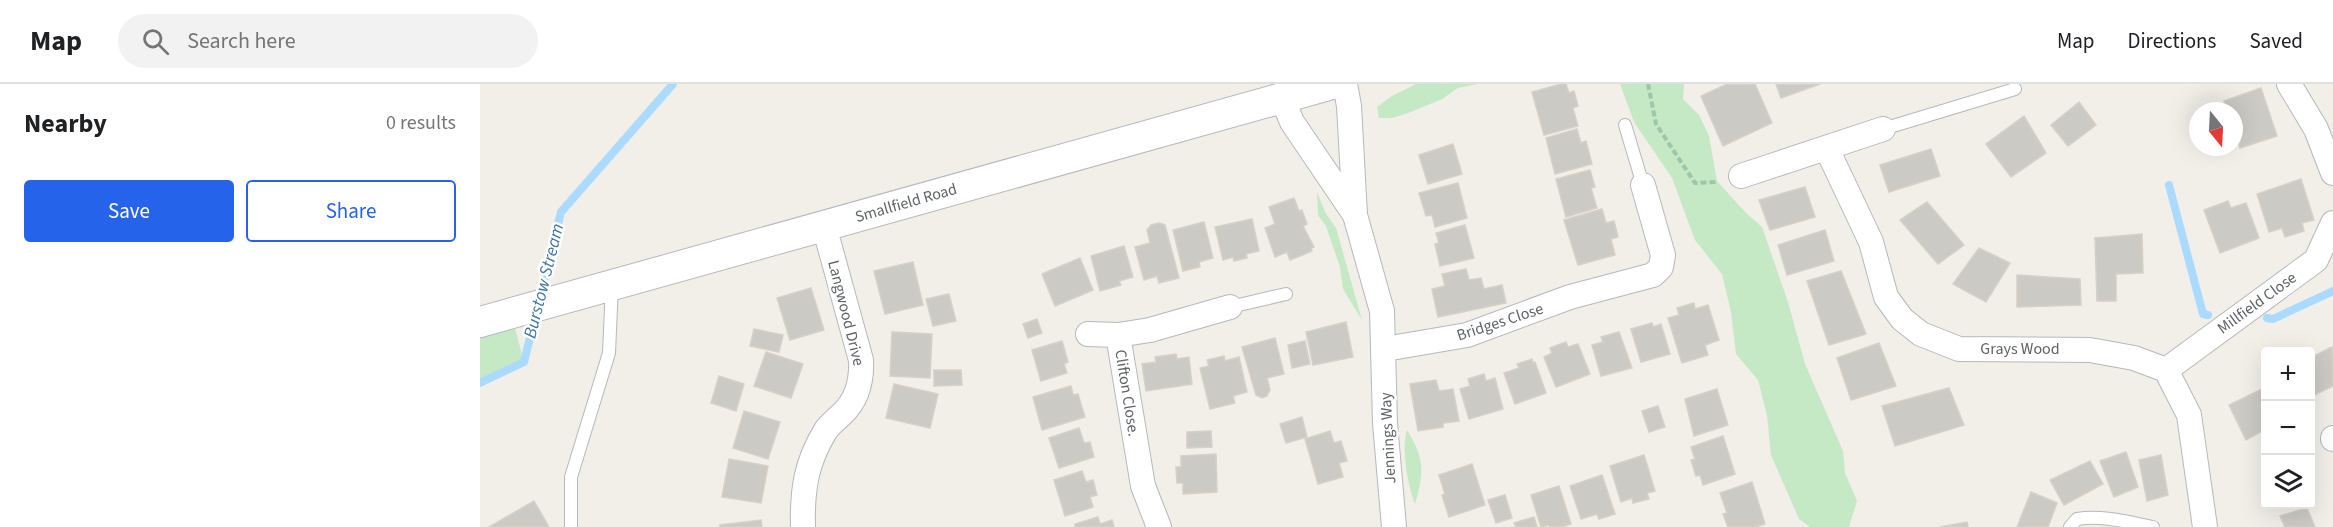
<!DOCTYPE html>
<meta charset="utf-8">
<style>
:root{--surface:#fff;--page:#f2f2f2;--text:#202124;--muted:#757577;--line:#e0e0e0;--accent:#2563eb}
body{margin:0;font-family:"Source Sans 3",sans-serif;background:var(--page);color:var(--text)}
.controls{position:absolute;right:18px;bottom:18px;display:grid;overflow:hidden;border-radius:6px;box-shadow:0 6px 24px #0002}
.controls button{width:54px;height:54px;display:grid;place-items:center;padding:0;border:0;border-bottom:2px solid var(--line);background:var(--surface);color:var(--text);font:30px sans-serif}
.compass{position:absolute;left:1709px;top:18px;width:54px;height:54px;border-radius:50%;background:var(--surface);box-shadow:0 6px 24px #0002;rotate:162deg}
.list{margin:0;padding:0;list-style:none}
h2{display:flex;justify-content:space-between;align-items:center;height:78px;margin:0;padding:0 24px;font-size:26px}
h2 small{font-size:20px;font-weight:400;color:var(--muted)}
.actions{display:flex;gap:12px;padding:18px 24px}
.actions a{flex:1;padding:14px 0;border:2px solid var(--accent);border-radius:6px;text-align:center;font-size:21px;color:var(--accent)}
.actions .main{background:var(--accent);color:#fff}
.icon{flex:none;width:33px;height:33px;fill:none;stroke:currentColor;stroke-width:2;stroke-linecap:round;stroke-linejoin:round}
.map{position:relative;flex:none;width:1853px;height:443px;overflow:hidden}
header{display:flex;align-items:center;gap:36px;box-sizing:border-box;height:84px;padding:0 30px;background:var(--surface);border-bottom:2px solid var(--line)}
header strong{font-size:28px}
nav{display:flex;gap:33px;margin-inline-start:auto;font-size:21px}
.search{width:420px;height:54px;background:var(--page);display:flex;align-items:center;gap:15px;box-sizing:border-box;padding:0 21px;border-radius:33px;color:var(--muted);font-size:22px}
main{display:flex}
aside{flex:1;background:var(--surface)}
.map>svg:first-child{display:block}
.green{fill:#c5e8c5}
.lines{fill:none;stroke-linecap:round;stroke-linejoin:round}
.stream{stroke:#aadaff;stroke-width:8}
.building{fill:#cccac5;stroke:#d6d1c6;stroke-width:1.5}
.service-casing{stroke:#b5b8bc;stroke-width:14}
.minor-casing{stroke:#b5b8bc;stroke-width:26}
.tertiary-casing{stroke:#b5b8bc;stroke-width:32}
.path{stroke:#9cc7a9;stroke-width:4;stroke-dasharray:6 3;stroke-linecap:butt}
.service{stroke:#fff;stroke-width:12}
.minor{stroke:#fff;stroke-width:24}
.tertiary{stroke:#fff;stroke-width:30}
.labels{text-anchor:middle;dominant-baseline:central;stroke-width:5;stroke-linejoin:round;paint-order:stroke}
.street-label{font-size:16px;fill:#5f6368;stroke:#fff}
.water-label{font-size:18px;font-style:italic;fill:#4174aa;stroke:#fff}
</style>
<header>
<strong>Map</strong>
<div class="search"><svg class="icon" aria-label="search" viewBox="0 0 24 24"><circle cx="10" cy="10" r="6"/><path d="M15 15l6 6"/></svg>Search here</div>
<nav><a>Map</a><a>Directions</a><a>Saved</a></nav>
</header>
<main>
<aside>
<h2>Nearby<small>0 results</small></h2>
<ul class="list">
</ul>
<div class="actions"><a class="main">Save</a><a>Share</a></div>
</aside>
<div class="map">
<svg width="1853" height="443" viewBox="0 0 1853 443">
<rect width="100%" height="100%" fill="#f1efe8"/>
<g class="green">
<path d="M936,0H998L978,4L962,15L931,28L912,34H899L897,23L912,12Z"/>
<path d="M1140,0H1204L1203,15L1219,31L1229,52L1237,97L1266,129L1282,143L1308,218L1325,280L1363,367L1365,389L1377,417L1369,443H1330L1319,435L1291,371L1287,331L1278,296L1256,270L1251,228L1242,190L1215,156L1192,94L1154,38Z"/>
<path d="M837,108L845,128L856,144L882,236L863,205L860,183L846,142L838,131Z"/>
<path d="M31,229L44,278L0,299V238Z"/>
<path d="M927,346C945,375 944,388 935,420C928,403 921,364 927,346Z"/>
</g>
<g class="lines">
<g class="stream">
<path d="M1689,101L1723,230L1728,231"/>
<path d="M59,216L81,128L193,0"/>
<path d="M1787,234L1793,235L1853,207"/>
<path d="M0,299L44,278L56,229"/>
</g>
</g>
<g class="building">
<path d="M1081,0H1086L1089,9L1094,7L1098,22L1093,24L1098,42L1064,51L1052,8Z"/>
<path d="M1247,0H1275L1292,39L1243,62L1221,12Z"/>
<path d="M1296,0H1340L1301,14Z"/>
<path d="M1781,4L1797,52L1760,64L1757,54L1754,56V27H1745L1747,26L1744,17Z"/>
<path d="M1599,18L1616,41L1588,62L1571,41Z"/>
<path d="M1544,32L1566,69L1531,93L1506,60Z"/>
<path d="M1097,45L1101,59L1106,57L1112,80L1075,90L1066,54Z"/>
<path d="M973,60L982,90L948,100L939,71Z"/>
<path d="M1451,65L1460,92L1409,108L1400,81Z"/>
<path d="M1110,86L1115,103L1111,104L1117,124L1086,133L1076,95Z"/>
<path d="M1821,95L1834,136L1822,139L1824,147L1805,153L1802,144L1789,148L1777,110Z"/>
<path d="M978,99L987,134L955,143L952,131L946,132L939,109Z"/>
<path d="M1325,103L1335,133L1290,146L1279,116Z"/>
<path d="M814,114L819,127L822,126L827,140L823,142L834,163L831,164L832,167L810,176L807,168L795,173L785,144L795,140L789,123Z"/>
<path d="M1748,117L1751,124L1766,119L1779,154L1740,169L1724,126Z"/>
<path d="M1447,118L1484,161L1458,180L1420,136Z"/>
<path d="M1122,125L1126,139L1134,137L1138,153L1131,155L1135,171L1098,181L1084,136Z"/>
<path d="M772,135L779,167L766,170L767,174L754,177L753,173L743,176L735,143Z"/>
<path d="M724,138L733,174L719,178L720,183L703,187L693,146Z"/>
<path d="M679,139L685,141L699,194L679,199L677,192L664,196L655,163L670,159L667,146L671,141Z"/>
<path d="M985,141L994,174L960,182L955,160L959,159L956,149Z"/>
<path d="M1345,146L1354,177L1307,191L1298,161Z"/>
<path d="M1662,150L1663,189L1636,190V217H1617L1615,154Z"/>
<path d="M644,162L653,193L639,197L641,201L620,207L611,172Z"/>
<path d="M1499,164L1530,179L1506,218L1473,200Z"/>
<path d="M600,174L613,206L575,222L562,190Z"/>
<path d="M433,178L443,221L405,230L394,187Z"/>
<path d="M986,185L989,196L1001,194L1004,205L1022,201L1026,219L958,233L952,205L965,202L962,190Z"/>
<path d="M1361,187L1386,250L1349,261L1327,197Z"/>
<path d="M1537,191L1600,195L1601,221L1537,223Z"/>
<path d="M331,204L344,246L310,256L297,214Z"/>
<path d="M469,210L476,237L453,242L446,215Z"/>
<path d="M1214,219L1215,225L1228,221L1239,256L1225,261L1228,271L1202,279L1188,234L1199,231L1197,224Z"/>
<path d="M557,235L562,249L548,254L543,240Z"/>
<path d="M866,238L873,273L833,281L826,248Z"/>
<path d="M1172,239L1173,243L1181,240L1190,270L1161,278L1151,245Z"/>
<path d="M274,245L303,251L299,268L270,262Z"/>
<path d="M412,248L452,250L450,294L410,292Z"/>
<path d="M1139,248L1152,284L1121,292L1112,261L1123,258L1121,253Z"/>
<path d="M795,254L804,290L787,294L790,306L787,312L782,314L776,311L762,263Z"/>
<path d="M582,257L588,278L584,280L587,289L561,297L552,266Z"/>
<path d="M825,257L830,280L812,284L808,261Z"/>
<path d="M1086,258L1088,263L1098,260L1110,290L1076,303L1064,273L1072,269L1070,264Z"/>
<path d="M1399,259L1416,302L1371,316L1357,274Z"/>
<path d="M1852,263L1853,302L1830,313V274Z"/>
<path d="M286,268L323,280L311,314L274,302Z"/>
<path d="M696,270L697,275L709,273L712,300L666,307L662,280L676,278L675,273Z"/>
<path d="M744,272L745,277L759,273L767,308L753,312L755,319L730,325L720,284L729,282L727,276Z"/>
<path d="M1052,275L1053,279L1055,278L1066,309L1035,320L1024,289L1039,284L1037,280Z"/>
<path d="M454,286H481L482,301L454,302Z"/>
<path d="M1004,290L1006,297L1015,294L1023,325L989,335L980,305L990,302L988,295Z"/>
<path d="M239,292L264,300L256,327L231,319Z"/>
<path d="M956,296L959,307L973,305L979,337L963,339V343L938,347L930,300Z"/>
<path d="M414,300L458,310L450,344L406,334Z"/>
<path d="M591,302L593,311L598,310L605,333L562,346L553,313Z"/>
<path d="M1786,303V345L1766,356L1749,321Z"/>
<path d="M1469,304L1484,341L1415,362L1402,322Z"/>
<path d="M1237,305L1248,341L1214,352L1205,315Z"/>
<path d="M1178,322L1185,343L1169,348L1162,327Z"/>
<path d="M264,327L300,338L288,375L253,364Z"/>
<path d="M822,333L827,353L806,359L800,340Z"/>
<path d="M599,344L604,359L610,358L614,373L579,384L569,354Z"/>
<path d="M731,347L732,363L707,364V348Z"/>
<path d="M850,347L854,359L861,357L867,377L859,379L863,393L838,400L825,355Z"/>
<path d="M1243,352L1255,390L1223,401L1220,391L1216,392L1211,376L1215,375L1211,363Z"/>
<path d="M1646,368L1658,403L1634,413L1620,377Z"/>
<path d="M736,370L737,408L703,410V399H697L696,383H701V372Z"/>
<path d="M1164,371L1175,407L1167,409L1169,415L1153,419L1152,414L1141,418L1130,382Z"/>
<path d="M1681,371L1688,411L1667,417L1659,376Z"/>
<path d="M249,375L288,382L281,419L242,413Z"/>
<path d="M1610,377L1623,400L1584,421L1570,396Z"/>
<path d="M992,380L1005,421L969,433L962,411L965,410L959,391Z"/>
<path d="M602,387L606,398L613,396L617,411L610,413L613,423L585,432L574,396Z"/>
<path d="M1122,391L1135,430L1119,435L1117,430L1101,435L1090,402Z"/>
<path d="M1272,398L1285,440L1275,443H1248L1243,430L1247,429L1240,409Z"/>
<path d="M1079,402L1091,440L1081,443H1070L1069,441L1061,443L1051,411Z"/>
<path d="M1551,408L1577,419L1568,443H1537Z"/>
<path d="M1025,411L1032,434L1016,439L1008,416Z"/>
<path d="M54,417L69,443H9Z"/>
<path d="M1827,424L1835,443H1805L1800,432Z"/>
<path d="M618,433L620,440L632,436L634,443H595V440Z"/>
<path d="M1054,433L1057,443H1036L1034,439Z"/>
<path d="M281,436L282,443H240V441Z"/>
<path d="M1487,438L1488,443H1460Z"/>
</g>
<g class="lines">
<g class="service-casing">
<g id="service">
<path d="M1145,41L1163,101"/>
<path d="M1403,45L1535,5"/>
<path d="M750,223L806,210"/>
<path d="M91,443V393L129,269L132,201"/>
<path d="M1590,443L1597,435C1623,431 1647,438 1673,443"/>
</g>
</g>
<g class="minor-casing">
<g id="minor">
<path d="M865,0L869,22L875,131L902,227L905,339L914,443"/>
<path d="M1809,0L1836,45L1853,89"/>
<path d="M802,14L812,38L875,131"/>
<path d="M1347,65L1391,158L1406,213L1422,235L1441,250L1479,265L1610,266L1654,274L1686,286L1709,331L1725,443"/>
<path d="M1261,92L1403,45"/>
<path d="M608,250L638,251"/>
<path d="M905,265L987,251L1090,213L1173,191L1181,183L1183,171L1163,101"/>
<path d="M1686,286L1836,176L1853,139"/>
<path d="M1853,354V355"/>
<path d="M323,443C322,406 326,378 346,346C350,340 357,335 362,330C378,315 382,296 381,276L344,142"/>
<path d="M679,443L663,402L638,251L670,246L750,223"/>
</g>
</g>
<g class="tertiary-casing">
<path id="tertiary" d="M0,238L852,0"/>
</g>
<path class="path" d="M1168,0L1176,40L1215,99L1237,98"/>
<use href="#service" class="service"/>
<use href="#minor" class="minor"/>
<use href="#tertiary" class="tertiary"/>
</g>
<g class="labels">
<g class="street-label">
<text transform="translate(426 119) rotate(-16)">Smallfield Road</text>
<text transform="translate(1777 219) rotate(-36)">Millfield Close</text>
<text transform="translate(366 229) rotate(76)">Langwood Drive</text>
<text transform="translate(1020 238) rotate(-18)">Bridges Close</text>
<text x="1540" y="265">Grays Wood</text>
<text transform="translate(647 309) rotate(81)">Clifton Close.</text>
<text transform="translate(908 354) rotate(-93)">Jennings Way</text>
</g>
<g class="water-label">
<text transform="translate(64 197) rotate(-76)">Burstow Stream</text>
</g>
</g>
</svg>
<div class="controls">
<button>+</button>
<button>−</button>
<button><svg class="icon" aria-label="layers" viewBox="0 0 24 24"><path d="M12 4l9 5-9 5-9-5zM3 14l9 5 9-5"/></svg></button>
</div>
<svg class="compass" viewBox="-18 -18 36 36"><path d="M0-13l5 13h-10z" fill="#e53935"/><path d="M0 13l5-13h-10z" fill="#757577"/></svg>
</div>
</main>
